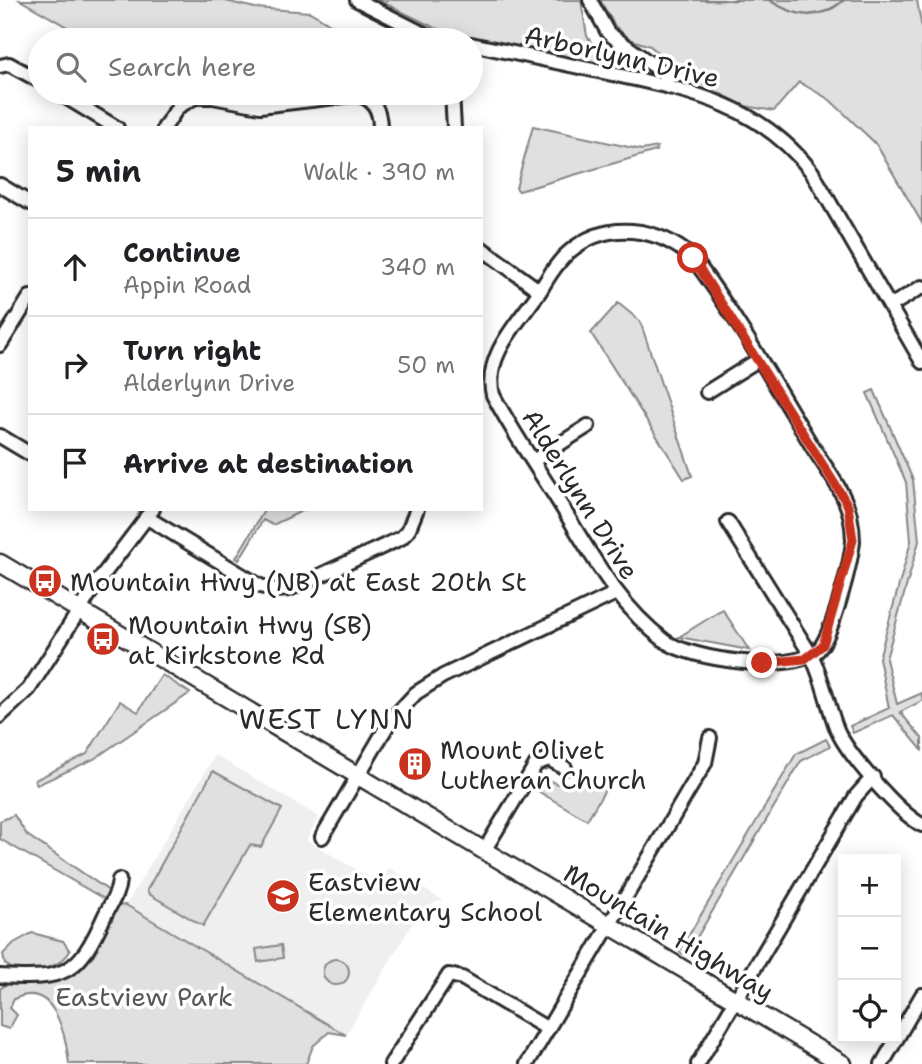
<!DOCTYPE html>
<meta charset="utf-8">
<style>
:root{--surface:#fff;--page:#f2f2f2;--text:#202124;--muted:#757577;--line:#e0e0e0}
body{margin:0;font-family:"Shantell Sans",sans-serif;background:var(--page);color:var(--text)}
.controls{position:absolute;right:21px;bottom:21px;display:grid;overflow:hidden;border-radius:0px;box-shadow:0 4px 18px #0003}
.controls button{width:63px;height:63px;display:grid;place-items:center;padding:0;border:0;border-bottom:2px solid var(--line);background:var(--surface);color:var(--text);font:35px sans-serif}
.stop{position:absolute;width:21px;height:21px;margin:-16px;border:5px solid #c8321e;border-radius:50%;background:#fff}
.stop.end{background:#c8321e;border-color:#fff;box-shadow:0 2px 7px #0008}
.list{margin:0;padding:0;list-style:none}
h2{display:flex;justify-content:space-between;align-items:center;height:91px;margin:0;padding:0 28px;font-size:30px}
h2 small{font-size:23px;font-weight:400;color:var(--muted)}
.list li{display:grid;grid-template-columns:46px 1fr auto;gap:21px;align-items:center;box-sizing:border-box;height:98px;padding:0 28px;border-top:2px solid var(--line)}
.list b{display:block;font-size:26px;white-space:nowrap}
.list p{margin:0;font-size:23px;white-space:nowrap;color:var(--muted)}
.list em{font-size:23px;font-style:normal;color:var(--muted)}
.icon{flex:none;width:38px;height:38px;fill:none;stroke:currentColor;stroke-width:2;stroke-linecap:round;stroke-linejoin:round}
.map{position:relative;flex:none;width:922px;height:1064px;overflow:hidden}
.search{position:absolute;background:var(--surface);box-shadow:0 4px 18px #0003;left:28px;top:28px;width:455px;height:77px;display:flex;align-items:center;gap:18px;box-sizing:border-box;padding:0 24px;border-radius:38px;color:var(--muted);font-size:26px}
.panel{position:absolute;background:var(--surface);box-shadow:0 4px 18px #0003;left:28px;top:126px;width:455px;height:385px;border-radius:0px}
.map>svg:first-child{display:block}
.built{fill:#efefef}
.green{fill:#e0e0e0;stroke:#868686;stroke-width:2}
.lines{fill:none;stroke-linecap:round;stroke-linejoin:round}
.stream{stroke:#7e7e7e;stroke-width:2.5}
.minor-casing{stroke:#2b2b2b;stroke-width:18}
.major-casing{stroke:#2b2b2b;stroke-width:21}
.minor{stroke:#fff;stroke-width:12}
.major{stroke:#fff;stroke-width:16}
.route{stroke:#c8321e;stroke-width:9}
.labels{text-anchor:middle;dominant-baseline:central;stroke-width:7;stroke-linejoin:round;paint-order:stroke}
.street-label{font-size:26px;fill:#2b2b2b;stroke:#fff}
.poi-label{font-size:26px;fill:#2b2b2b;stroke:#fff;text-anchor:start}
.park-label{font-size:26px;fill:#585858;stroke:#fff}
.neighbourhood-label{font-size:28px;letter-spacing:2px;fill:#2b2b2b;stroke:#fff}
</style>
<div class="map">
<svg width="922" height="1064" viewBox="0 0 922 1064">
<rect width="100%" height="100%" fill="#fff"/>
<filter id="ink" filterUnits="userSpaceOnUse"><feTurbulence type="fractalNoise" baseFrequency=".0143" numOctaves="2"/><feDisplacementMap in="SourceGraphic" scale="14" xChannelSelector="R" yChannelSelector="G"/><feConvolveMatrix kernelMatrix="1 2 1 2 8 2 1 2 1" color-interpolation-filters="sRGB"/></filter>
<g filter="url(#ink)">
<path class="built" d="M215,755L319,817L306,840L379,883L389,868L442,900L421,909L346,1035L126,905Z"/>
<g class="green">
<path d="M20,0H221L255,8L310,12L352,37L300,40L183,30L162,36L160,40H90Z"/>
<path d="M378,0H581L587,36L598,52L597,62L560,57L435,28Z"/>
<path d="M600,0H917L922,29V223L876,144L830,100L799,82L774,111L745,106L689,78L650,46L629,39L615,26Z"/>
<path d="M533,126L642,150L657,147L656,151L519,191L516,188Z"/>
<path d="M618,303L640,321L692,476L684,479L591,333Z"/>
<path d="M874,390L913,480L919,541L886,659L897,704L922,693V701L900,712L922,738V750L893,715L853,733L850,726L889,708L879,658L911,541L906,482L867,393Z"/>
<path d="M265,509H306L273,525L263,520L239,560L236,558Z"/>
<path d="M723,610L749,650L679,637L717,613Z"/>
<path d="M162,675L190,693L94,759L37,785L35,780L87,754L120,701L138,712Z"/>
<path d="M826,739L830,746L801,761L686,956L679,952L796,754Z"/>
<path d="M213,771L282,809L261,847L250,845L203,926L149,894L147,890Z"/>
<path d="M581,776L605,790L587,820L536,790L543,778L565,787L574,784Z"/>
<path d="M14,815L27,835L109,891L106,900L0,839V821Z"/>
<path d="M126,905L346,1035L329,1032L313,1046L306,1064H69C66,1037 55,979 14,999L10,1008L17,1015L9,1029L0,1026V989L7,983L71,976L105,933L117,906Z"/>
<path d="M32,933L63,941L70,951C59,970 24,979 5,964L3,954L14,943Z"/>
<path d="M281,945L283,958L258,962L256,949Z"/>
<circle cx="336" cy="972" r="13"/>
</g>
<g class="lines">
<g class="stream">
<path d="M704,0H724"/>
<path d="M732,0H737"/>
<path d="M769,0C796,17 818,22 844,0"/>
</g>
<g class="minor-casing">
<g id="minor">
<path d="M357,0L436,40"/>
<path d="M590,0L608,33L661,71L667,79L666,86"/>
<path d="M471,44C518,54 565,64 612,74C691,91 759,104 812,172L922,362"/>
<path d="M0,66L9,64L40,81"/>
<path d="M59,93L117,128"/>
<path d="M452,93L454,128"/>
<path d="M164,128L178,107L195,97H213L260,106L353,95C373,95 380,110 380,128"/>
<path d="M0,185L30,203"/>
<path d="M481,248L540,291C519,322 483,356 493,395C512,431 535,465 557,499C589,550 616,604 665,641C691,660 791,674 817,651C832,638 851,563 853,541C853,533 852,524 850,515C844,491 825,467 812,446C774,383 737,317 693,258C658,227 607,219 569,252C557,262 548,277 540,291"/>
<path d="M890,306L922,287"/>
<path d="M0,345L30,297"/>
<path d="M707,392L758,360"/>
<path d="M0,436L30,454"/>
<path d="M533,461L588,426"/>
<path d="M146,517L260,586L276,590L289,589L308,581L401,538L408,531L417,509"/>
<path d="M728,522L811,655C823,678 827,703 836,727C845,752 899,813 922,825"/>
<path d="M0,716L29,689L96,584L153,509"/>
<path d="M322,837L390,721L416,693L443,676L616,593"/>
<path d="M484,851L536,764L549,759L565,768"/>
<path d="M0,976C66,980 78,975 105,915C111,903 118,894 119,880"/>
<path d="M391,1064L449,975L462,978L548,1029"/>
<path d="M527,1064L705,763L710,738"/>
<path d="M698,1064L856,796L873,777"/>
<path d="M882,1064L922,995"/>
</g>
</g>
<g class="major-casing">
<path id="major" d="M0,563L843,1064"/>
</g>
<use href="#minor" class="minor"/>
<use href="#major" class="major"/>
</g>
</g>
<g class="lines" filter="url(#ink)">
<path class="route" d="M693,258L843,497L848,506L853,540L823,645L805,659L762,663"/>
</g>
<defs>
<g id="bus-disc" transform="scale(1.75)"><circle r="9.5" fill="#c8321e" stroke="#fff"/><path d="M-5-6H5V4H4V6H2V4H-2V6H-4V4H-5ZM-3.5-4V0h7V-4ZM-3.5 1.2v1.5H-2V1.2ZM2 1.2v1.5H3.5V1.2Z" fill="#fff"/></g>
<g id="building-disc" transform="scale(1.75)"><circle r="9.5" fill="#c8321e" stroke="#fff"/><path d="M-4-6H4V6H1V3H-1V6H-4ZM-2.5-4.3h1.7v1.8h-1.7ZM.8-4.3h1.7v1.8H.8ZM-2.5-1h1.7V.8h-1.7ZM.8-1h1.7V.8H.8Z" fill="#fff"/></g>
<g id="school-disc" transform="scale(1.75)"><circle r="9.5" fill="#c8321e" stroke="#fff"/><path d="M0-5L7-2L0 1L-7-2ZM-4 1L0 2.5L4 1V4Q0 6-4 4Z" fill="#fff"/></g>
</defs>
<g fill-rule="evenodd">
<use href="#bus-disc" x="45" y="581"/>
<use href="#bus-disc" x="103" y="639"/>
<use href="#building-disc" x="415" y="764"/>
<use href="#school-disc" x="283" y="896"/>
</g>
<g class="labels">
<g class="street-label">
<text transform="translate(622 56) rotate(13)">Arborlynn Drive</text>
<text transform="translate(581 494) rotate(58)">Alderlynn Drive</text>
<text transform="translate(669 932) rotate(31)">Mountain Highway</text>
</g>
<g class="poi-label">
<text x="70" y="581">Mountain Hwy (NB) at East 20th St</text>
<text x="128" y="624">Mountain Hwy (SB)<tspan x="128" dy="30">at Kirkstone Rd</tspan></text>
<text x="440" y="749">Mount Olivet<tspan x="440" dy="30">Lutheran Church</tspan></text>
<text x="308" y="881">Eastview<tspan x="308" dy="30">Elementary School</tspan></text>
</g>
<g class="park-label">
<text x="144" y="996">Eastview Park</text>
</g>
<g class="neighbourhood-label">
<text x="327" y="719">WEST LYNN</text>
</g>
</g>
</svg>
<div class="controls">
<button>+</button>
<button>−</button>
<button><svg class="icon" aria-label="locate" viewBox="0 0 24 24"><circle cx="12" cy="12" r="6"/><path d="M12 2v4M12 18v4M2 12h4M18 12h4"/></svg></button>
</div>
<div class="stop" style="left:693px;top:258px"></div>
<div class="stop end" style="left:762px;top:663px"></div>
<div class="search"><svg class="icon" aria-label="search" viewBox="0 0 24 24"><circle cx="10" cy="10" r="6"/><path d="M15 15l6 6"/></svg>Search here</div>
<section class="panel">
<h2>5 min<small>Walk · 390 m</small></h2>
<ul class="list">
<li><svg class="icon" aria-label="ahead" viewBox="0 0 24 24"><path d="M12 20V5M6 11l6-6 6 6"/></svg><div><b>Continue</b><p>Appin Road</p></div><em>340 m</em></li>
<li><svg class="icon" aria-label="right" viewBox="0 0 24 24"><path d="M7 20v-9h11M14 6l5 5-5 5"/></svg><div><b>Turn right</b><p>Alderlynn Drive</p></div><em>50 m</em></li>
<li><svg class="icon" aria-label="arrive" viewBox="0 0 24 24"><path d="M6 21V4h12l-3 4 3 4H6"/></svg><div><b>Arrive at destination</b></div></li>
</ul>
</section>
</div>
